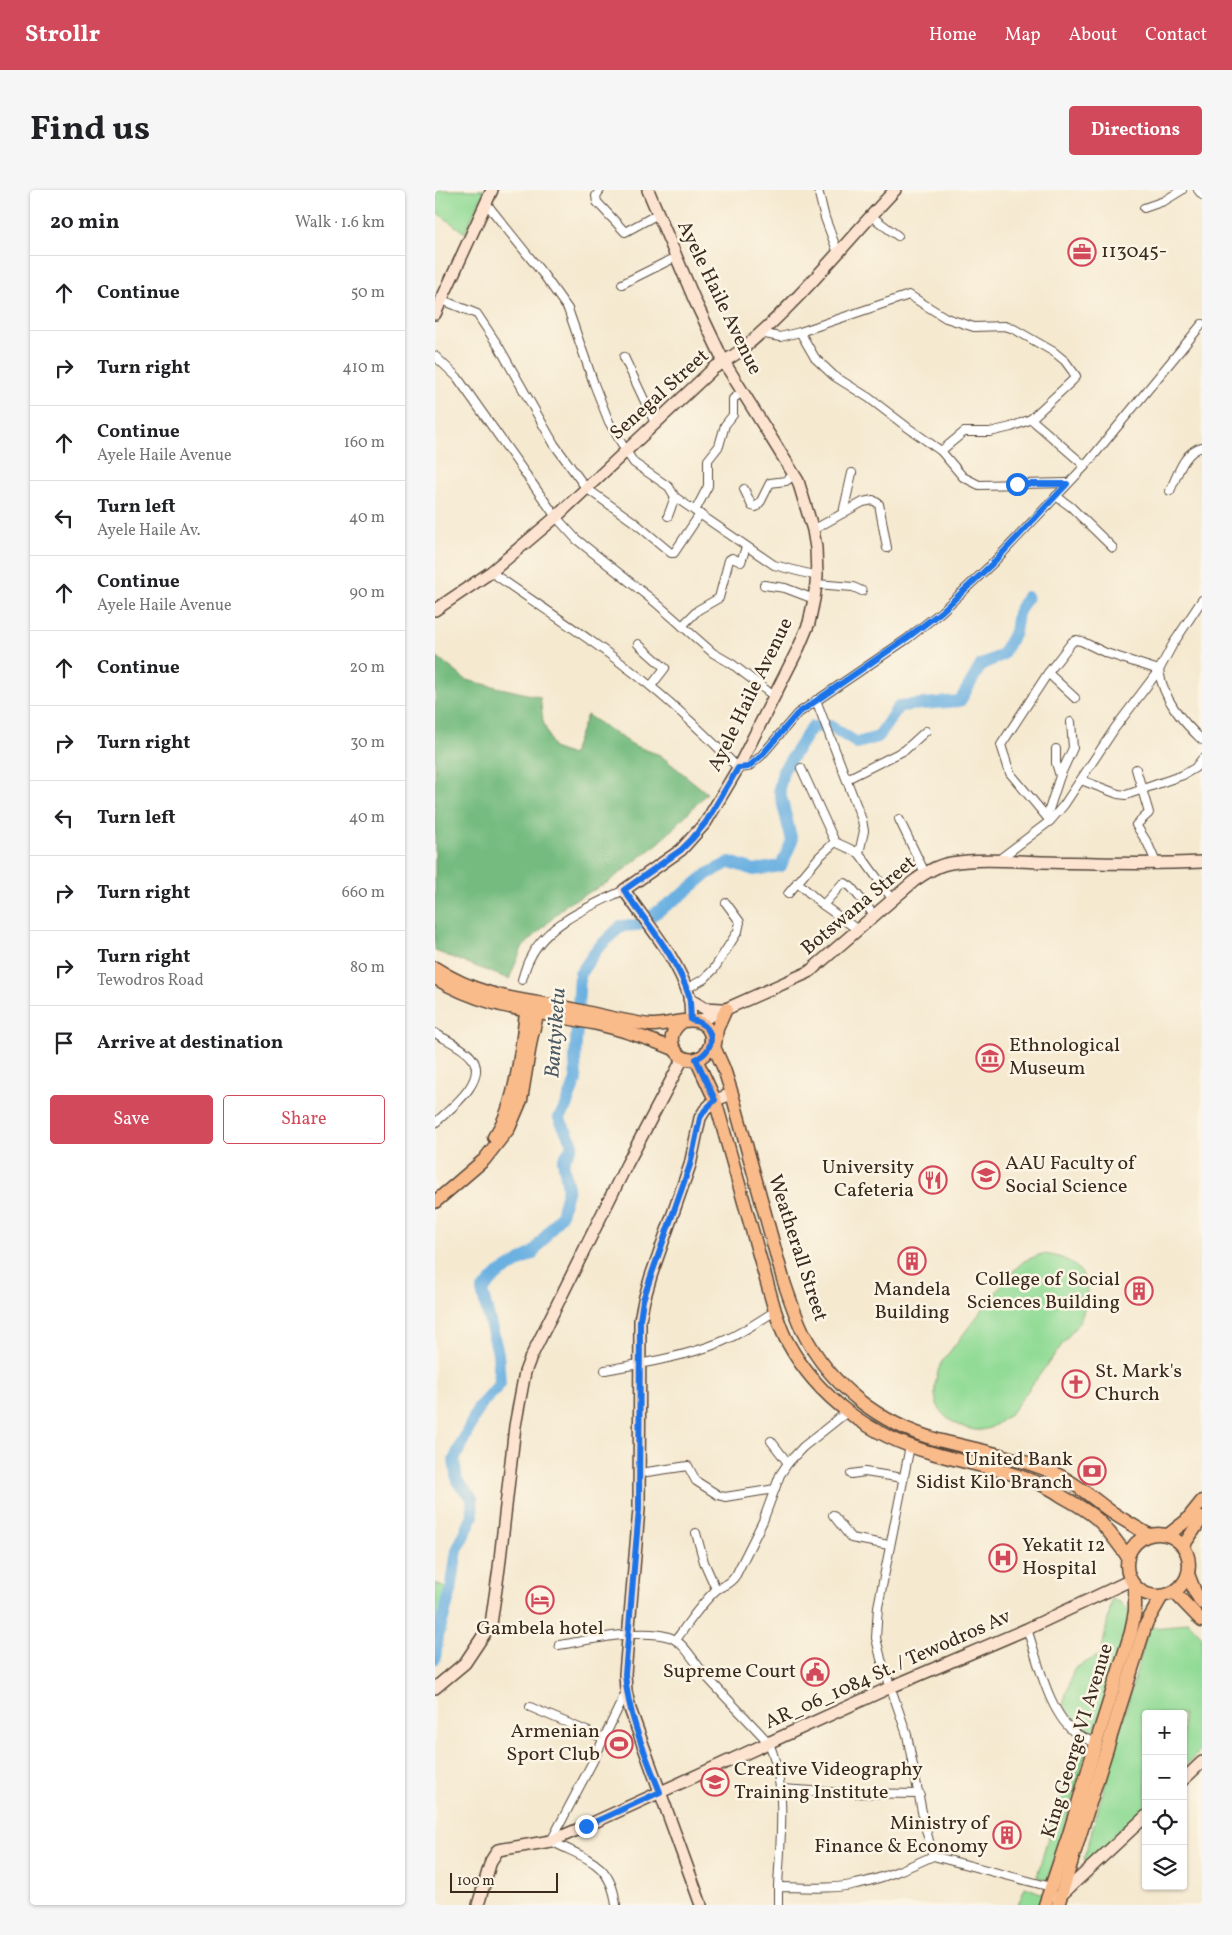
<!DOCTYPE html>
<meta charset="utf-8">
<style>
:root{--surface:#fff;--page:#f6f6f6;--text:#202124;--muted:#757577;--line:#e0e0e0;--accent:#d1495b}
body{margin:0;font-family:Vollkorn,serif;background:var(--page);color:var(--text)}
.controls{position:absolute;right:15px;bottom:15px;display:grid;overflow:hidden;border-radius:5px;box-shadow:0 1px 4px #0004}
.controls button{width:45px;height:45px;display:grid;place-items:center;padding:0;border:0;border-bottom:1px solid var(--line);background:var(--surface);color:var(--text);font:25px sans-serif}
.scale{position:absolute;left:15px;bottom:12px;width:108px;box-sizing:border-box;padding-left:5px;border:2px solid #3b2a1e;border-top:0;font-size:14px;line-height:18px;white-space:nowrap;color:#3b2a1e;-webkit-text-stroke:4px #fcf5e5;paint-order:stroke}
.stop{position:absolute;width:15px;height:15px;margin:-11px;border:4px solid #1a73e8;border-radius:50%;background:#fff}
.stop.end{background:#1a73e8;border-color:#fff;box-shadow:0 1px 5px #0008}
.list{margin:0;padding:0;list-style:none}
h2{display:flex;justify-content:space-between;align-items:center;height:65px;margin:0;padding:0 20px;font-size:21px}
h2 small{font-size:16px;font-weight:400;color:var(--muted)}
.list li{display:grid;grid-template-columns:32px 1fr auto;gap:15px;align-items:center;box-sizing:border-box;height:75px;padding:0 20px;border-top:1px solid var(--line)}
.list b{display:block;font-size:19px;white-space:nowrap}
.list p{margin:0;font-size:16px;white-space:nowrap;color:var(--muted)}
.list em{font-size:16px;font-style:normal;color:var(--muted)}
.actions{display:flex;gap:10px;padding:15px 20px}
.actions a{flex:1;padding:11px 0;border:1px solid var(--accent);border-radius:5px;text-align:center;font-size:18px;color:var(--accent)}
.actions .main{background:var(--accent);color:#fff}
.icon{flex:none;width:28px;height:28px;fill:none;stroke:currentColor;stroke-width:2;stroke-linecap:round;stroke-linejoin:round}
.map{position:relative;flex:none;width:767px;height:1715px;overflow:hidden;border-radius:5px}
header{display:flex;align-items:center;gap:30px;box-sizing:border-box;height:70px;padding:0 25px;background:var(--accent);color:#fff}
header strong{font-size:24px}
nav{display:flex;gap:28px;margin-inline-start:auto;font-size:18px}
.intro{display:flex;align-items:center;justify-content:space-between;box-sizing:border-box;height:120px;padding:0 30px}
h1{margin:0;font-size:35px}
.button{padding:12px 22px;border-radius:5px;background:var(--accent);color:#fff;font-size:18px;font-weight:700}
main{display:flex;gap:30px;padding:0 30px}
aside{flex:1;background:var(--surface);border-radius:5px;box-shadow:0 1px 4px #0004}
.map>svg:first-child{display:block}
.green{fill:#92db96;stroke:#66825a}
.forest{fill:#75bb7f;stroke:#58724e}
.lines{fill:none;stroke-linecap:round;stroke-linejoin:round}
.river{stroke:#6bb0e1;stroke-width:12}
.street-casing{stroke:#574739;stroke-width:10}
.secondary-casing{stroke:#574739;stroke-width:14}
.primary-casing{stroke:#574739;stroke-width:15}
.street{stroke:#fff;stroke-width:8}
.secondary{stroke:#fde4d1;stroke-width:11}
.primary{stroke:#fabb8b;stroke-width:12}
.route{stroke:#1a73e8;stroke-width:6}
.labels{text-anchor:middle;dominant-baseline:central;stroke-width:5;stroke-linejoin:round;paint-order:stroke}
.poi-label{font-size:20px;fill:#3b2a1e;stroke:#fcf5e5;text-anchor:start}
.street-label{font-size:20px;fill:#3b2a1e;stroke:#fcf5e5}
.water-label{font-size:21px;font-style:italic;fill:#4c5962;stroke:#fcf5e5}
</style>
<header>
<strong>Strollr</strong>
<nav><a>Home</a><a>Map</a><a>About</a><a>Contact</a></nav>
</header>
<div class="intro"><h1>Find us</h1><a class="button">Directions</a></div>
<main>
<aside>
<h2>20 min<small>Walk · 1.6 km</small></h2>
<ul class="list">
<li><svg class="icon" aria-label="ahead" viewBox="0 0 24 24"><path d="M12 20V5M6 11l6-6 6 6"/></svg><div><b>Continue</b></div><em>50 m</em></li>
<li><svg class="icon" aria-label="right" viewBox="0 0 24 24"><path d="M7 20v-9h11M14 6l5 5-5 5"/></svg><div><b>Turn right</b></div><em>410 m</em></li>
<li><svg class="icon" aria-label="ahead" viewBox="0 0 24 24"><path d="M12 20V5M6 11l6-6 6 6"/></svg><div><b>Continue</b><p>Ayele Haile Avenue</p></div><em>160 m</em></li>
<li><svg class="icon" aria-label="left" viewBox="0 0 24 24"><path d="M17 20v-9H6M10 6l-5 5 5 5"/></svg><div><b>Turn left</b><p>Ayele Haile Av.</p></div><em>40 m</em></li>
<li><svg class="icon" aria-label="ahead" viewBox="0 0 24 24"><path d="M12 20V5M6 11l6-6 6 6"/></svg><div><b>Continue</b><p>Ayele Haile Avenue</p></div><em>90 m</em></li>
<li><svg class="icon" aria-label="ahead" viewBox="0 0 24 24"><path d="M12 20V5M6 11l6-6 6 6"/></svg><div><b>Continue</b></div><em>20 m</em></li>
<li><svg class="icon" aria-label="right" viewBox="0 0 24 24"><path d="M7 20v-9h11M14 6l5 5-5 5"/></svg><div><b>Turn right</b></div><em>30 m</em></li>
<li><svg class="icon" aria-label="left" viewBox="0 0 24 24"><path d="M17 20v-9H6M10 6l-5 5 5 5"/></svg><div><b>Turn left</b></div><em>40 m</em></li>
<li><svg class="icon" aria-label="right" viewBox="0 0 24 24"><path d="M7 20v-9h11M14 6l5 5-5 5"/></svg><div><b>Turn right</b></div><em>660 m</em></li>
<li><svg class="icon" aria-label="right" viewBox="0 0 24 24"><path d="M7 20v-9h11M14 6l5 5-5 5"/></svg><div><b>Turn right</b><p>Tewodros Road</p></div><em>80 m</em></li>
<li><svg class="icon" aria-label="arrive" viewBox="0 0 24 24"><path d="M6 21V4h12l-3 4 3 4H6"/></svg><div><b>Arrive at destination</b></div></li>
</ul>
<div class="actions"><a class="main">Save</a><a>Share</a></div>
</aside>
<div class="map">
<svg width="767" height="1715" viewBox="0 0 767 1715">
<rect width="100%" height="100%" fill="#fcf5e5"/>
<filter id="ink" filterUnits="userSpaceOnUse"><feTurbulence type="fractalNoise" baseFrequency=".02" numOctaves="2"/><feDisplacementMap in="SourceGraphic" scale="10" xChannelSelector="R" yChannelSelector="G"/><feConvolveMatrix kernelMatrix="1 2 1 2 8 2 1 2 1" color-interpolation-filters="sRGB"/></filter>
<filter id="wash" filterUnits="userSpaceOnUse"><feTurbulence type="fractalNoise" baseFrequency=".0096" numOctaves="4" result="noise"/><feDisplacementMap in="SourceGraphic" scale="20" xChannelSelector="R" yChannelSelector="G"/><feGaussianBlur stdDeviation="1.12" result="paint"/><feColorMatrix in="noise" values="0 0 0 0 0 0 0 0 0 0 0 0 0 0 0 0 0 1.4 0 .05"/><feComposite in="paint" operator="in"/></filter>
<g filter="url(#wash)">
<rect width="100%" height="100%" fill="#f5e9d0"/>
<g class="green">
<path d="M0,0H50L30,43L0,21Z"/>
<path d="M607,1064C648,1067 663,1096 644,1132L576,1223C567,1230 558,1239 546,1240C540,1241 530,1238 524,1235C496,1223 496,1198 506,1173L576,1083L589,1071Z"/>
<path d="M0,1393L12,1399L0,1445Z"/>
<path d="M677,1409L686,1413L696,1424L659,1547L643,1540L628,1514L639,1479L666,1464Z"/>
<path d="M753,1431L767,1446V1559L748,1579V1524H711V1619L659,1674L649,1669L714,1437C728,1438 739,1437 753,1431Z"/>
<path d="M640,1552L653,1557L613,1690L602,1687Z"/>
<path d="M590,1697L608,1704L604,1715H583Z"/>
</g>
<path class="forest" d="M0,465L31,490L105,507L108,531L118,558L137,565L152,525L200,556L225,565L272,603L225,652L172,693L132,714L87,758L74,789L0,761Z"/>
<g class="lines">
<path class="river" d="M0,1468L3,1446L16,1401L22,1360L38,1326L37,1308L22,1291L19,1270L44,1217L65,1194L63,1163L47,1101L63,1084L98,1063L126,1025L133,998L128,971L138,954L124,928L131,916L141,890L140,870L145,784L162,759L186,736L203,735L248,704L272,684L295,672L319,680L346,676L357,651L344,599L348,581L377,537L395,536L422,553L443,547L464,516L525,511L546,475L567,465L580,442L583,423L592,407"/>
</g>
</g>
<g filter="url(#ink)">
<g class="lines">
<g class="street-casing">
<g id="street">
<path d="M165,0L161,6L162,12L190,42L223,24"/>
<path d="M383,0L390,28L403,63"/>
<path d="M763,0L767,5"/>
<path d="M51,13L108,84L133,119L159,194L174,232L191,261L199,273L234,297L240,307L250,314L339,375L382,386"/>
<path d="M709,18L729,11L747,0"/>
<path d="M436,26L463,46"/>
<path d="M187,94L241,67"/>
<path d="M7,110L42,124L64,157L119,254L151,298L199,332L236,363H239L265,324"/>
<path d="M365,142L474,105L511,128L539,137L570,136L579,139L619,162L630,171L641,186L638,190L596,229L650,276"/>
<path d="M325,143L345,147L365,142L380,168L399,186L434,208L472,237L506,261L528,287L544,295L632,293"/>
<path d="M0,166L22,187L121,327L141,349L220,412L278,463L297,474L340,507"/>
<path d="M189,167L220,233"/>
<path d="M506,261L529,242H555L576,237L596,229"/>
<path d="M309,299L317,316L321,317L326,311L335,293L351,291L360,284"/>
<path d="M735,301C742,286 749,261 767,257"/>
<path d="M621,306L636,317L678,358"/>
<path d="M260,321L273,296V270L284,256L290,235L298,225V209L308,201"/>
<path d="M408,323L417,283"/>
<path d="M233,326L240,307"/>
<path d="M378,340L428,312L438,310L444,314L452,358"/>
<path d="M56,382C109,419 164,454 214,495C246,521 275,549 303,578L313,577L326,566L362,524L472,449L506,422L558,373L650,276L767,134"/>
<path d="M381,394L418,397L427,401"/>
<path d="M329,395L350,398L379,409"/>
<path d="M247,436L263,420L284,408L294,370L297,368L306,372L311,357"/>
<path d="M203,454L230,478L216,496"/>
<path d="M613,483L640,508"/>
<path d="M381,510L427,630L429,641L424,663"/>
<path d="M621,559V573L625,586"/>
<path d="M366,578L400,652L424,663L458,710"/>
<path d="M701,579L714,623L701,635L713,654L722,675"/>
<path d="M412,589L470,560L491,541"/>
<path d="M646,590L683,604L691,605L748,585L760,578L767,569"/>
<path d="M612,626L625,586L638,558L636,532"/>
<path d="M464,629L490,683"/>
<path d="M615,631L575,583L566,555L613,483L637,452L641,450L646,451L671,463L724,480C728,509 746,530 767,550"/>
<path d="M562,671L615,631L629,615L680,538L724,480L738,454L767,410"/>
<path d="M362,692L388,715"/>
<path d="M353,704L384,667L400,652"/>
<path d="M423,740L388,715L407,694L410,693L416,697L440,726"/>
<path d="M87,790C89,783 91,775 95,768C112,733 156,716 189,700"/>
<path d="M251,799L269,789L279,779L303,741L305,732L291,713"/>
<path d="M0,843C11,850 28,857 36,867C55,889 15,919 0,933"/>
<path d="M170,1180C210,1173 249,1167 286,1152C305,1144 323,1132 340,1121"/>
<path d="M336,1251L353,1273"/>
<path d="M475,1256L443,1417L441,1448L446,1469L472,1545L489,1632L498,1666"/>
<path d="M205,1283L253,1276L261,1291L283,1305L290,1307L340,1299"/>
<path d="M416,1284L430,1282L468,1288"/>
<path d="M398,1325L416,1348L454,1355"/>
<path d="M261,1343L269,1372L281,1399"/>
<path d="M592,1439C603,1470 614,1526 643,1545C648,1548 655,1550 661,1553"/>
<path d="M241,1450C253,1433 265,1415 280,1401C288,1394 293,1397 301,1385L328,1331L345,1285L353,1273L368,1257L412,1222"/>
<path d="M124,1455C154,1450 206,1438 234,1447C250,1452 260,1474 271,1486C291,1508 313,1530 334,1553C353,1599 345,1648 343,1697"/>
<path d="M95,1517L168,1548"/>
<path d="M346,1599L409,1603L485,1604"/>
<path d="M181,1715C176,1671 150,1669 116,1651L157,1573L191,1502"/>
<path d="M343,1715V1697C369,1697 396,1700 421,1694C447,1689 474,1677 498,1666L616,1697"/>
</g>
</g>
<g class="secondary-casing">
<g id="secondary">
<path d="M213,0L260,111L289,172L363,291L378,340L381,358L382,386L379,409L374,433L364,457L303,578L271,632L246,660L189,700C212,734 242,767 254,806C256,814 255,822 256,830"/>
<path d="M0,124L57,0"/>
<path d="M0,420L56,382L121,327L279,178C288,172 297,167 305,161C363,113 409,54 460,0"/>
<path d="M254,809L269,818L287,819"/>
<path d="M264,831L374,782L479,691C490,683 502,675 516,673C545,668 577,671 607,672C661,673 714,675 767,672"/>
<path d="M0,1498L30,1473L56,1434L64,1378L80,1236L90,1182L95,1169L192,974L248,868"/>
<path d="M748,1590L767,1572"/>
<path d="M623,1708L711,1626"/>
<path d="M43,1715L56,1671L63,1660L116,1651L151,1636L456,1497L592,1439L696,1390"/>
<path d="M266,1715L195,1519L191,1501L190,1484L204,1319L205,1130L209,1110L216,1086L255,975L265,928L270,920L280,910L297,904"/>
</g>
</g>
<g class="primary-casing">
<g id="primary">
<path d="M0,778C43,806 80,809 128,817C157,823 185,831 215,835C228,836 254,827 264,832C272,835 276,842 276,850C276,856 273,860 270,864C249,883 220,848 249,831"/>
<path d="M0,788C54,820 103,821 162,834C189,840 214,849 239,859"/>
<path d="M276,850L289,879L297,904L348,1089C354,1107 360,1125 368,1142C395,1196 445,1234 503,1250C539,1259 577,1266 612,1280C636,1289 655,1306 675,1321C688,1330 701,1337 714,1345"/>
<path d="M280,854L282,839L291,819"/>
<path d="M261,869L280,910L340,1121C344,1132 347,1143 353,1153C383,1208 437,1247 497,1263C533,1274 572,1279 607,1295C615,1298 622,1303 630,1308C641,1314 652,1320 662,1329C674,1340 683,1354 693,1367"/>
<path d="M59,947C82,917 87,852 92,815"/>
<path d="M0,1012L49,970L74,938L86,910L96,849L104,818"/>
<circle cx="723" cy="1375" r="31"/>
<path d="M733,1345L751,1331L767,1311"/>
<path d="M748,1356L767,1328"/>
<path d="M753,1384L760,1402L767,1413"/>
<path d="M739,1402L767,1431"/>
<path d="M610,1715L634,1644L661,1553L696,1442L700,1421V1396"/>
<path d="M623,1715L711,1434L727,1406"/>
</g>
</g>
<use href="#street" class="street"/>
<use href="#secondary" class="secondary"/>
<use href="#primary" class="primary"/>
</g>
</g>
<g class="lines" filter="url(#ink)">
<path class="route" d="M151,1636L225,1602C210,1564 193,1525 190,1484L204,1319L205,1130L208,1110L216,1086L255,975L265,928L270,920L280,910L261,869C283,859 280,834 256,830C255,822 256,814 254,806C242,767 212,734 189,700L246,660L257,649L271,632L303,578L313,577L326,566L362,524L472,448L506,422L558,373L632,294H582"/>
</g>
<defs>
<g id="office-ring" transform="scale(1.4375)"><circle r="9.5" fill="#fcf5e5" stroke="#d1495b" stroke-width="1.5"/><path d="M-6-3h4V-5.5h4V-3h4V5H-6ZM-1-4.5V-3h2v-1.5ZM-6 0V1H6V0Z" fill="#d1495b"/></g>
<g id="museum-ring" transform="scale(1.4375)"><circle r="9.5" fill="#fcf5e5" stroke="#d1495b" stroke-width="1.5"/><path d="M0-6L6-3V-2H-6V-3ZM-5-1h2V3h-2ZM-1-1h2V3h-2ZM3-1h2V3H3ZM-6 4H6V6H-6Z" fill="#d1495b"/></g>
<g id="university-ring" transform="scale(1.4375)"><circle r="9.5" fill="#fcf5e5" stroke="#d1495b" stroke-width="1.5"/><path d="M0-5L7-2L0 1L-7-2ZM-4 1L0 2.5L4 1V4Q0 6-4 4Z" fill="#d1495b"/></g>
<g id="restaurant-ring" transform="scale(1.4375)"><circle r="9.5" fill="#fcf5e5" stroke="#d1495b" stroke-width="1.5"/><path d="M-5-6h1v4h1v-4h1v4h1v-4h1v5L-1.5 .5V6h-2V.5L-5-1ZM5-6V6H3V1.5H1.5Q1.5-4 5-6Z" fill="#d1495b"/></g>
<g id="building-ring" transform="scale(1.4375)"><circle r="9.5" fill="#fcf5e5" stroke="#d1495b" stroke-width="1.5"/><path d="M-4-6H4V6H1V3H-1V6H-4ZM-2.5-4.3h1.7v1.8h-1.7ZM.8-4.3h1.7v1.8H.8ZM-2.5-1h1.7V.8h-1.7ZM.8-1h1.7V.8H.8Z" fill="#d1495b"/></g>
<g id="church-ring" transform="scale(1.4375)"><circle r="9.5" fill="#fcf5e5" stroke="#d1495b" stroke-width="1.5"/><path d="M-1.2-6h2.4v3.5h3.3v2.4h-3.3V6h-2.4V-.1h-3.3v-2.4h3.3Z" fill="#d1495b"/></g>
<g id="bank-ring" transform="scale(1.4375)"><circle r="9.5" fill="#fcf5e5" stroke="#d1495b" stroke-width="1.5"/><path d="M-6-4H6V4H-6ZM0-2.3a2.3 2.3 0 1 0 0 4.6a2.3 2.3 0 1 0 0-4.6Z" fill="#d1495b"/></g>
<g id="hospital-ring" transform="scale(1.4375)"><circle r="9.5" fill="#fcf5e5" stroke="#d1495b" stroke-width="1.5"/><path d="M-5-5h3v3.5h4V-5h3V5h-3V1.5h-4V5h-3Z" fill="#d1495b"/></g>
<g id="hotel-ring" transform="scale(1.4375)"><circle r="9.5" fill="#fcf5e5" stroke="#d1495b" stroke-width="1.5"/><path d="M-6-4.5h1.5V1H6V5H4.5V3h-9V5H-6ZM-4 0a1.8 1.8 0 1 1 3.6 0ZM.5 0V-2.5h3Q6-2.5 6 0Z" fill="#d1495b"/></g>
<g id="civic-ring" transform="scale(1.4375)"><circle r="9.5" fill="#fcf5e5" stroke="#d1495b" stroke-width="1.5"/><path d="M-.6-6.5H3V-4.5H.6V-3L4-1V1h2V6H-6V1h2V-1L-.6-3ZM-1.2 2.5V6h2.4V2.5Z" fill="#d1495b"/></g>
<g id="stadium-ring" transform="scale(1.4375)"><circle r="9.5" fill="#fcf5e5" stroke="#d1495b" stroke-width="1.5"/><path d="M0-5a6.5 5 0 1 0 0 10a6.5 5 0 1 0 0-10ZM-3.5-1.8h7v3.6h-7Z" fill="#d1495b"/></g>
</defs>
<g fill-rule="evenodd">
<use href="#office-ring" x="647" y="62"/>
<use href="#museum-ring" x="555" y="868"/>
<use href="#university-ring" x="551" y="985"/>
<use href="#restaurant-ring" x="498" y="990"/>
<use href="#building-ring" x="477" y="1071"/>
<use href="#building-ring" x="704" y="1101"/>
<use href="#church-ring" x="641" y="1194"/>
<use href="#bank-ring" x="657" y="1281"/>
<use href="#hospital-ring" x="568" y="1368"/>
<use href="#hotel-ring" x="105" y="1410"/>
<use href="#civic-ring" x="380" y="1482"/>
<use href="#stadium-ring" x="184" y="1554"/>
<use href="#university-ring" x="280" y="1592"/>
<use href="#building-ring" x="572" y="1645"/>
</g>
<g class="labels">
<g class="poi-label">
<text x="666" y="62">113045-</text>
<text x="574" y="856">Ethnological<tspan x="574" dy="23">Museum</tspan></text>
<text x="570" y="974">AAU Faculty of<tspan x="570" dy="23">Social Science</tspan></text>
<text x="479" y="978" text-anchor="end">University<tspan x="479" dy="23">Cafeteria</tspan></text>
<text x="685" y="1090" text-anchor="end">College of Social<tspan x="685" dy="23">Sciences Building</tspan></text>
<text x="477" y="1100" text-anchor="middle">Mandela<tspan x="477" dy="23">Building</tspan></text>
<text x="660" y="1182">St. Mark's<tspan x="660" dy="23">Church</tspan></text>
<text x="638" y="1270" text-anchor="end">United Bank<tspan x="638" dy="23">Sidist Kilo Branch</tspan></text>
<text x="587" y="1356">Yekatit 12<tspan x="587" dy="23">Hospital</tspan></text>
<text x="105" y="1439" text-anchor="middle">Gambela hotel</text>
<text x="361" y="1482" text-anchor="end">Supreme Court</text>
<text x="165" y="1542" text-anchor="end">Armenian<tspan x="165" dy="23">Sport Club</tspan></text>
<text x="299" y="1580">Creative Videography<tspan x="299" dy="23">Training Institute</tspan></text>
<text x="553" y="1634" text-anchor="end">Ministry of<tspan x="553" dy="23">Finance &amp; Economy</tspan></text>
</g>
<g class="street-label">
<text transform="translate(284 108) rotate(64)">Ayele Haile Avenue</text>
<text transform="translate(225 205) rotate(-42)">Senegal Street</text>
<text transform="translate(316 505) rotate(-64)">Ayele Haile Avenue</text>
<text transform="translate(424 716) rotate(-40)">Botswana Street</text>
<text transform="translate(362 1058) rotate(72)">Weatherall Street</text>
<text transform="translate(453 1480) rotate(-24)">AR_06_1084 St. / Tewodros Av</text>
<text transform="translate(643 1551) rotate(-73)">King George VI Avenue</text>
</g>
<g class="water-label">
<text transform="translate(121 843) rotate(-86)">Bantyiketu</text>
</g>
</g>
</svg>
<div class="controls">
<button>+</button>
<button>−</button>
<button><svg class="icon" aria-label="locate" viewBox="0 0 24 24"><circle cx="12" cy="12" r="6"/><path d="M12 2v4M12 18v4M2 12h4M18 12h4"/></svg></button>
<button><svg class="icon" aria-label="layers" viewBox="0 0 24 24"><path d="M12 4l9 5-9 5-9-5zM3 14l9 5 9-5"/></svg></button>
</div>
<div class="scale">100 m</div>
<div class="stop" style="left:582px;top:294px"></div>
<div class="stop end" style="left:151px;top:1636px"></div>
</div>
</main>
